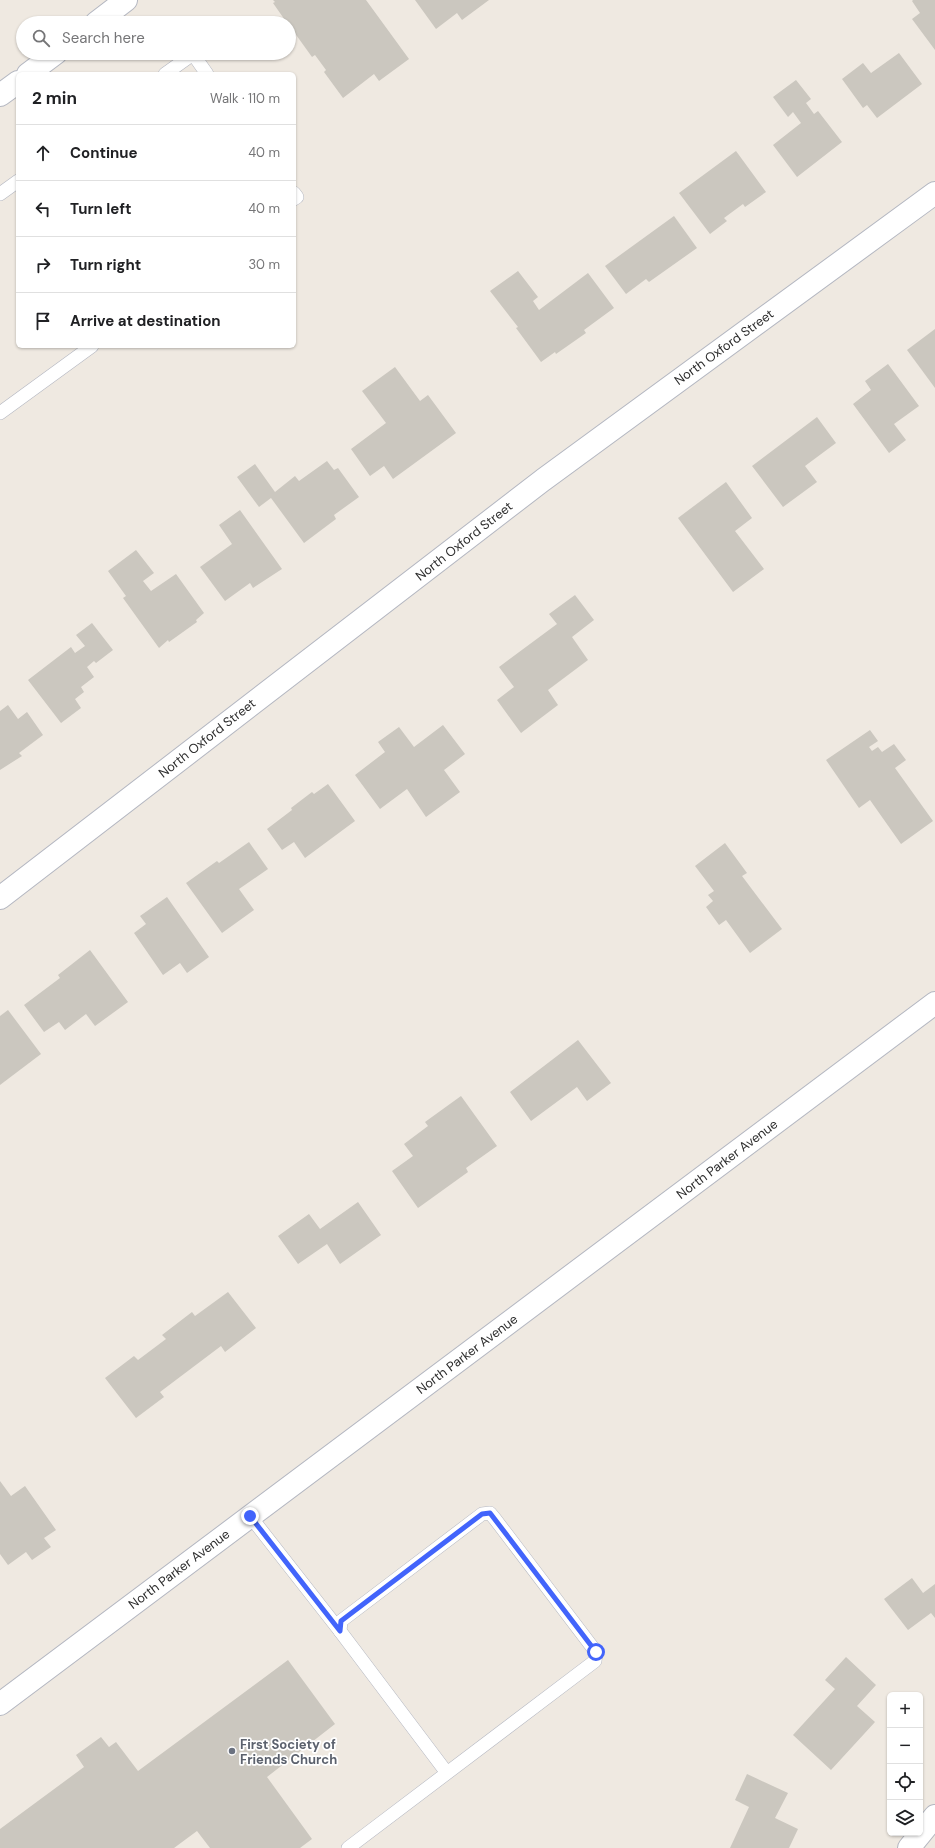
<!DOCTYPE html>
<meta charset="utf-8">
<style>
:root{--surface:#fff;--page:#f6f6f6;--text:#202124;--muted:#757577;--line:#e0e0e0}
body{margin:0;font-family:"DM Sans",sans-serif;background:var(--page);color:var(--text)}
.controls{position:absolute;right:12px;bottom:12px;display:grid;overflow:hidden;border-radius:6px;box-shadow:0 1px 3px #0004}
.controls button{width:36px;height:36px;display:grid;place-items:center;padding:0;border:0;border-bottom:1px solid var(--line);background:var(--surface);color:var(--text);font:20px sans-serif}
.stop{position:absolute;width:12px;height:12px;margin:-9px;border:3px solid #4264fb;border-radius:50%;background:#fff}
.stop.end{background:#4264fb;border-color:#fff;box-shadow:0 1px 4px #0008}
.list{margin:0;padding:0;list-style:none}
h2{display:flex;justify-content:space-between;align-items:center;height:52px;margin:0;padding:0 16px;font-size:17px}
h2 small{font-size:13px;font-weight:400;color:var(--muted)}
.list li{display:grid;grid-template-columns:26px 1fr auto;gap:12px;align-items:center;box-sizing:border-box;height:56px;padding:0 16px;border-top:1px solid var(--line)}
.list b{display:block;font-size:15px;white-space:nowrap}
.list em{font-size:13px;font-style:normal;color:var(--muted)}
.icon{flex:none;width:22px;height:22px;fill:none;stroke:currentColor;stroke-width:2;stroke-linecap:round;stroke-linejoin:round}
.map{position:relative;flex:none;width:935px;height:1848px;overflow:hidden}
.search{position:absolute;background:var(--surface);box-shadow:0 1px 3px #0004;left:16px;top:16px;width:280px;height:44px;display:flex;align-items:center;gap:10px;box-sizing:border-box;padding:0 14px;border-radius:22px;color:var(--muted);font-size:15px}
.panel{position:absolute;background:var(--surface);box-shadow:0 1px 3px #0004;left:16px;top:72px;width:280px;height:276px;border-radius:6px}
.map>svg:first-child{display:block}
.building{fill:#cbc7bf}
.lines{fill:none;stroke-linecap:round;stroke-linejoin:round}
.lane-casing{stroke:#b4b7c1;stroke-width:14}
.street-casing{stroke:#b4b7c1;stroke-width:24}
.secondary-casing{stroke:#b4b7c1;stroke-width:24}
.lane{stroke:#fff;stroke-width:13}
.street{stroke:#fff;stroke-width:22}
.secondary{stroke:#fff;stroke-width:22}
.route{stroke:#4264fb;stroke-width:5}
.worship-dot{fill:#6b7280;stroke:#fff;stroke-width:1.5}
.labels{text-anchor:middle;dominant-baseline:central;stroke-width:3.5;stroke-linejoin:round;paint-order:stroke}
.street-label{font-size:13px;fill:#2e2e2e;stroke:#fff}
.worship-label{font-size:13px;font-weight:bold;fill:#5b616d;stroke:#fff;text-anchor:start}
</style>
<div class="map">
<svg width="935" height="1848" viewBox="0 0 935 1848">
<rect width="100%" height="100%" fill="#efe9e1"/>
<g class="building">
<path d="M273,0H366L409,59L379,81L374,74L343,98L324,72L326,70L315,55L312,57L289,25V23H287L273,3L275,2Z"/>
<path d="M415,0H489L462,20L457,13L436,29Z"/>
<path d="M913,0H935V50L912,19L920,13L912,1Z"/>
<path d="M899,53L922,84L877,118L867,105L863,108L842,79L863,63L871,73Z"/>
<path d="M796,80L811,99L806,103L814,114L818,111L842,142L797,177L773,145L801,123L793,112L788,117L773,97Z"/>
<path d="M736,151L766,192L745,207L743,204L724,218L727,221L710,234L679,193Z"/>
<path d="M674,216L697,248L649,282L646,279L626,294L605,266Z"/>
<path d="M518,271L538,297L533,301L539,310L588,273L614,308L584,330L586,333L556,354L555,352L541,362L516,328L518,327L490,291Z"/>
<path d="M935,329V388L907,350Z"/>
<path d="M888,364L919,406L894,424L906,440L889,453L853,404L871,390L865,381Z"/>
<path d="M395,367L420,401L428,395L456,433L393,479L384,466L370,476L351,449L386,423L362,391Z"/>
<path d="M817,417L836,443L805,466L817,482L783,507L752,466Z"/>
<path d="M327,461L334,470L338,468L359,497L334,515L336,519L304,543L271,498L259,507L237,477L255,464L275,492L295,476L299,481Z"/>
<path d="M726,482L752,518L735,531L764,569L733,592L678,518Z"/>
<path d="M240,510L282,569L253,588L250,583L225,601L200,567L232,544L219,525Z"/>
<path d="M136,550L154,573L143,581L151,591L176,574L204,613L196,620L197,622L169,642L168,640L159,648L123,598L126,596L108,571Z"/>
<path d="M575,595L594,620L572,637L588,660L548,690L558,705L521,733L497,700L514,687L499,667L557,624L549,614Z"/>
<path d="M92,623L113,650L96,663L94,661L87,667L94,677L81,687L84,692L75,699L81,708L61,723L28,680L71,647L75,653L85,646L76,635Z"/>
<path d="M8,705L18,719L27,712L43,735L19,753L22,756L0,770V711Z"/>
<path d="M443,725L465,754L444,770L460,792L426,817L407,789L380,809L355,775L385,752L378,742L399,727L414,747Z"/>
<path d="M870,730L878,741L869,747L872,751L878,747L882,752L894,744L906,760L895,768L933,821L901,844L870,800L859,808L826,760Z"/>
<path d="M328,784L355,821L305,858L294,842L282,850L267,829L292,810L291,808L312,792L314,794Z"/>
<path d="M249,842L268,869L239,889L254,910L222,933L186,883L217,861L219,863Z"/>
<path d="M725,843L747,873L742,876L782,929L750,953L726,920L719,925L706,907L713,901L708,895L714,891L695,866Z"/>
<path d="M167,897L209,957L187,973L180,963L163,975L134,933L146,924L140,916Z"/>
<path d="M90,950L128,1002L95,1026L86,1014L65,1030L59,1022L44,1032L24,1005L60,978L58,975Z"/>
<path d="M8,1010L41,1054L0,1085V1016Z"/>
<path d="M578,1040L611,1083L587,1101L577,1087L531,1121L510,1092Z"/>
<path d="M461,1096L497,1146L466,1168L468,1172L418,1208L392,1171L413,1156L404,1144L428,1126L425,1122Z"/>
<path d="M358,1202L381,1235L340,1264L327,1244L298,1264L278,1236L309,1214L320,1229Z"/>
<path d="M228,1292L256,1328L225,1352L221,1346L160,1392L164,1397L136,1418L105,1378L134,1356L138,1360L166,1339L162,1335L192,1312L195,1316Z"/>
<path d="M0,1481L11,1496L25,1486L56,1530L44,1538L51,1547L32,1560L26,1552L8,1565L0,1554Z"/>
<path d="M912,1578L923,1593L935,1584V1618L931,1613L908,1630L884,1599Z"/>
<path d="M846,1657L876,1685L857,1706L875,1722L831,1770L793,1735L835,1689L825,1680Z"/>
<path d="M288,1660L335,1724L267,1777L312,1839L300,1848H210L197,1831L174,1848H0V1829L84,1767L76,1755L101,1737L109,1747L116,1742L138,1771Z"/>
<path d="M747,1774L788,1793L775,1818L798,1829L789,1848H730L749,1807L735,1800Z"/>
</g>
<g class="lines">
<g class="lane-casing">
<g id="lane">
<path d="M165,74L193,54L207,74"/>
<path d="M294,193L297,197L294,199"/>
<path d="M0,194L18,181"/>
<path d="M0,413L92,346"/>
<path d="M250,1516L340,1631"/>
<path d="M348,1848L595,1661L596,1652L495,1519L490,1513L482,1514L341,1621L340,1631L447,1773"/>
</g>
</g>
<g class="street-casing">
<g id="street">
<path d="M0,898L543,480L935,193"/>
<path d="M0,1704L935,1003"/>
<path d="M909,1848L935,1816"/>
</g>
</g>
<g class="secondary-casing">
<g id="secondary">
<path d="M96,23L126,0"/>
<path d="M28,74L56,53"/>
<path d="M0,95L18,82"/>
</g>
</g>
<use href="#lane" class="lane"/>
<use href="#street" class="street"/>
<use href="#secondary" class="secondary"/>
</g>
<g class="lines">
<path class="route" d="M250,1516L340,1631L341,1621L482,1514L490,1513L596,1652"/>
</g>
<circle class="worship-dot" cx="232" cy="1751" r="4"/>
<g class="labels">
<g class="street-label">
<text transform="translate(724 347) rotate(-36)">North Oxford Street</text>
<text transform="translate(464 541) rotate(-38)">North Oxford Street</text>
<text transform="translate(207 738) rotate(-38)">North Oxford Street</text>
<text transform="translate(727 1159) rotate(-37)">North Parker Avenue</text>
<text transform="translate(467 1354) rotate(-37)">North Parker Avenue</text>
<text transform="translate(179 1569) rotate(-37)">North Parker Avenue</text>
</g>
<g class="worship-label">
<text x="240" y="1744">First Society of<tspan x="240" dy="15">Friends Church</tspan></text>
</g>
</g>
</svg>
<div class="controls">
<button>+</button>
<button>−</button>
<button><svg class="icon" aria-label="locate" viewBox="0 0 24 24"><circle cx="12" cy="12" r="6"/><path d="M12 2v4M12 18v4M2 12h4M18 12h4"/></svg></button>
<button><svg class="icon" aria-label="layers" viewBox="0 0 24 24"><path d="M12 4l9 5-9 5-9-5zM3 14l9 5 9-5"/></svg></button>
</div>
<div class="stop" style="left:596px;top:1652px"></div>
<div class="stop end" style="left:250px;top:1516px"></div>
<div class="search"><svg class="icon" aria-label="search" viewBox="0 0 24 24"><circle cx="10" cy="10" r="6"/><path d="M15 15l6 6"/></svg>Search here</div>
<section class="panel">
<h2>2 min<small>Walk · 110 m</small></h2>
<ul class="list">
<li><svg class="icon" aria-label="ahead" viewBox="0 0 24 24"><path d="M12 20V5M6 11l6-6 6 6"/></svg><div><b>Continue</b></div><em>40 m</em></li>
<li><svg class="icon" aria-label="left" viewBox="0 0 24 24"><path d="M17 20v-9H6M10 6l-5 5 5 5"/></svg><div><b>Turn left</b></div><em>40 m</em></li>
<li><svg class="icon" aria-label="right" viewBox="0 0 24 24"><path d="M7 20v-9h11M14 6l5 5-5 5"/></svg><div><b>Turn right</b></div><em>30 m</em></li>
<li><svg class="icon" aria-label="arrive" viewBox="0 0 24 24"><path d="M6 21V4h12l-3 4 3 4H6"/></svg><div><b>Arrive at destination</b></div></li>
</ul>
</section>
</div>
